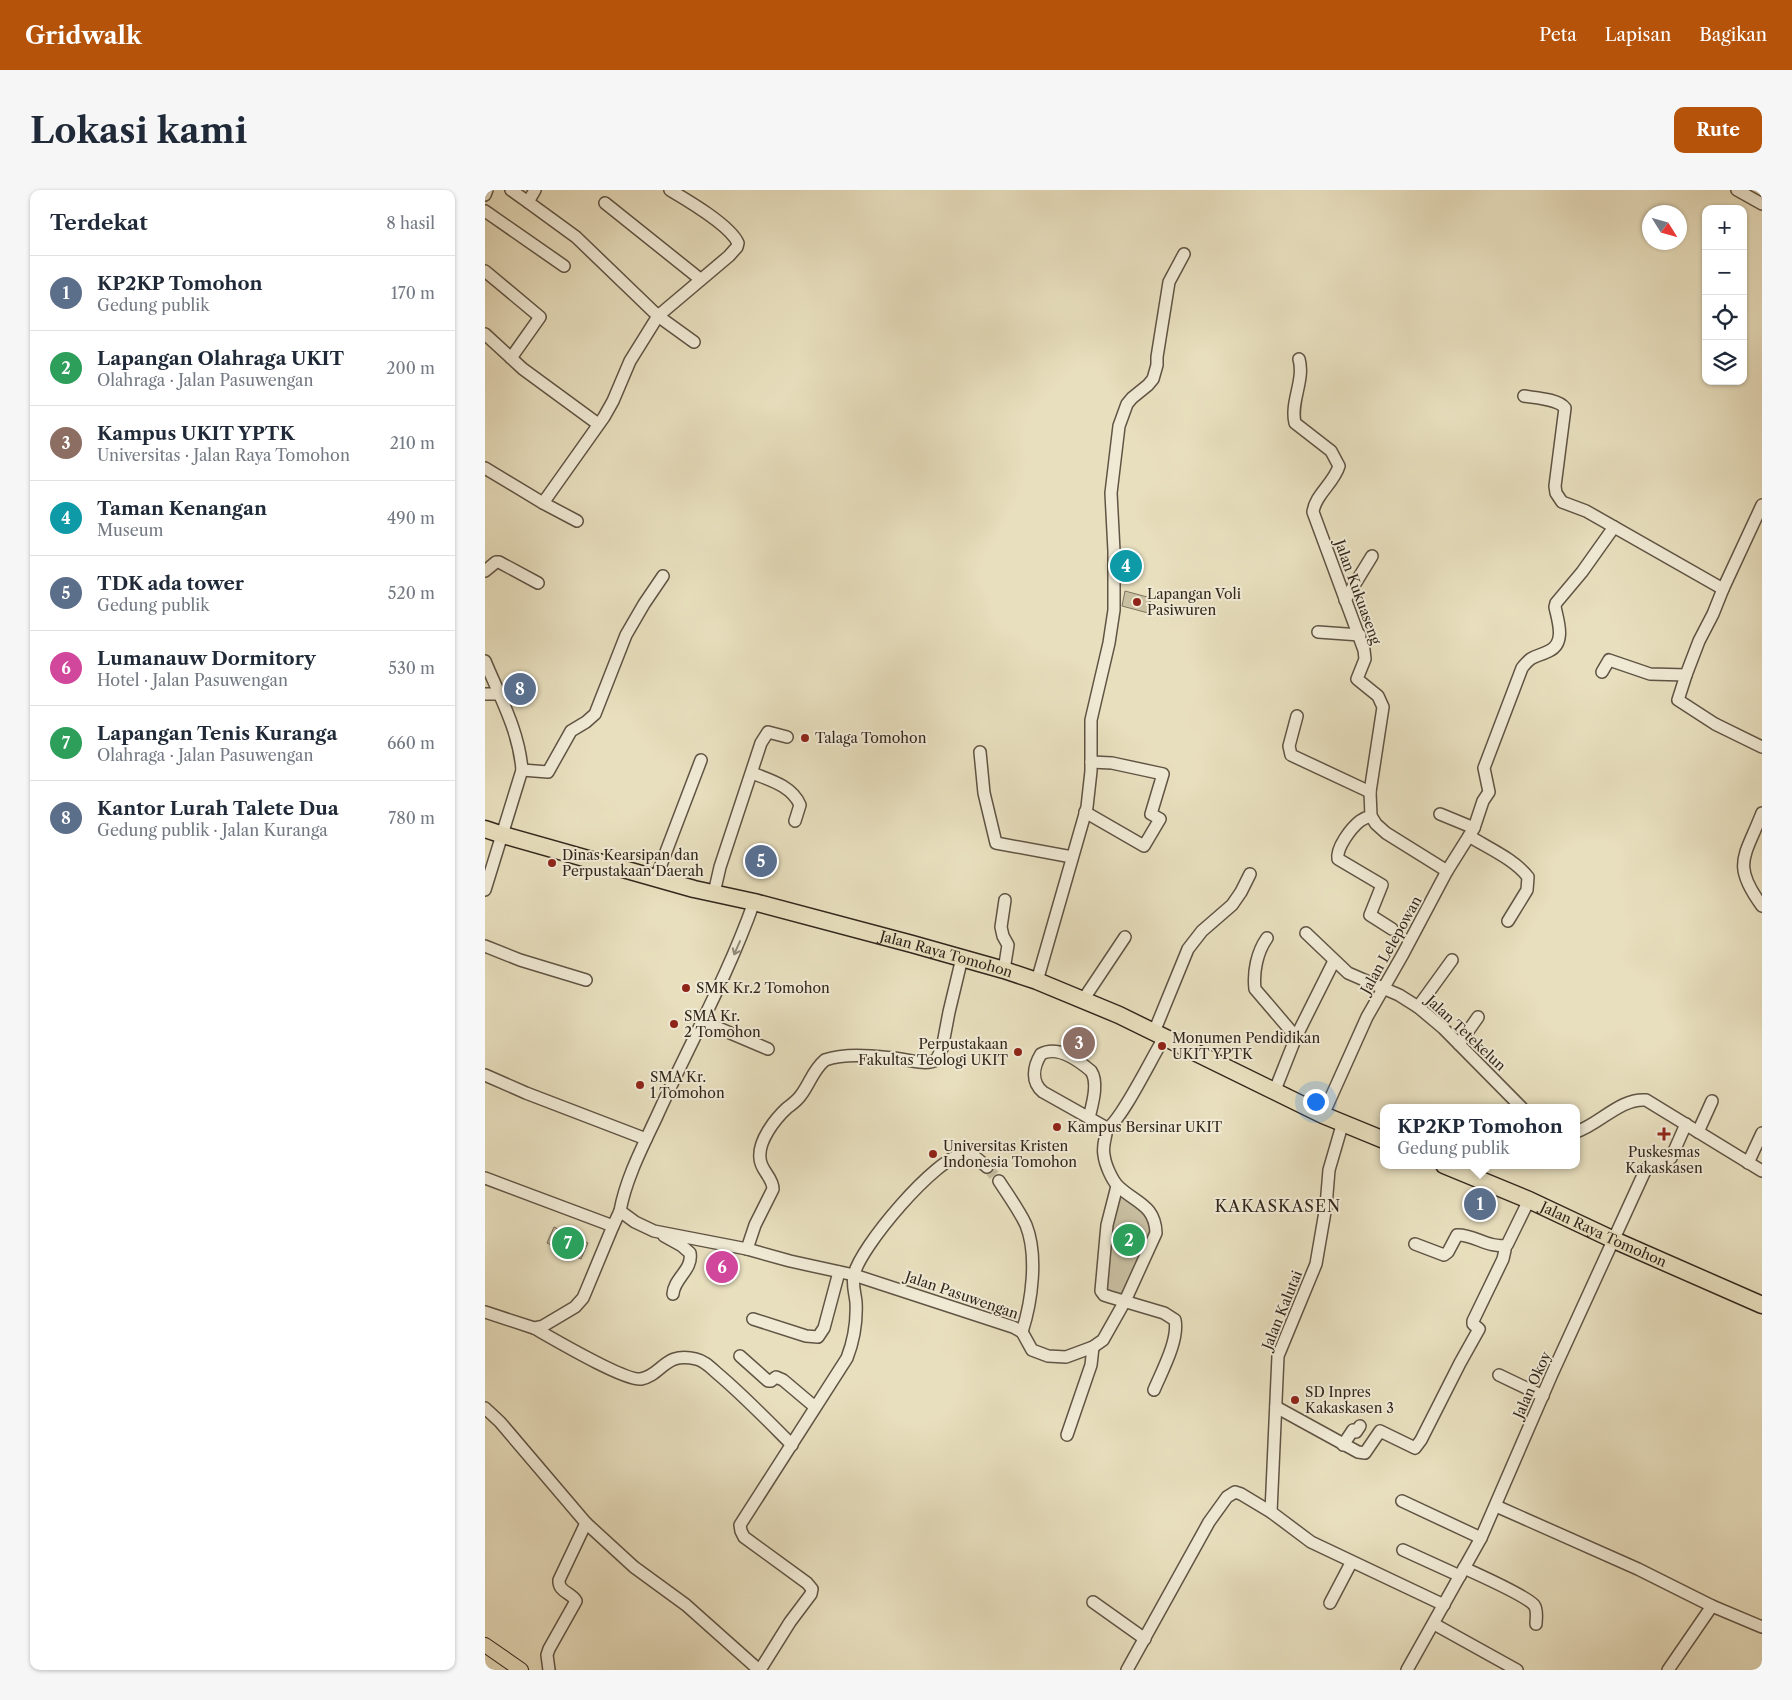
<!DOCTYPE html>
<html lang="id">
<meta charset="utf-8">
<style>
:root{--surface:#fff;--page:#f6f6f7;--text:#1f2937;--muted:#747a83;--line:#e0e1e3;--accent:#b45309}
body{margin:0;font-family:"Libre Caslon Text",serif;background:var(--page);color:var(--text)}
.controls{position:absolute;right:15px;top:15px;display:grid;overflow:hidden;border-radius:10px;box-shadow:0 1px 4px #0004}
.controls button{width:45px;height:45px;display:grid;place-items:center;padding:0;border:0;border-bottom:1px solid var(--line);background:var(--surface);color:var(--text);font:25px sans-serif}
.compass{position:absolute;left:1157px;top:15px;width:45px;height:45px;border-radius:50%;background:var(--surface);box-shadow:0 1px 4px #0004;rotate:127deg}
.you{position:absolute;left:830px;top:911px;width:18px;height:18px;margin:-12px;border:4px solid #fff;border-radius:50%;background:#1a73e8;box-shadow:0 0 0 8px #1a73e833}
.badge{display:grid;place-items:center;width:32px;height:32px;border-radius:50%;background:var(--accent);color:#fff;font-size:16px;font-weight:700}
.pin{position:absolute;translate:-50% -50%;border:2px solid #fff;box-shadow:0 1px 5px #0006}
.popup{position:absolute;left:895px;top:914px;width:200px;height:65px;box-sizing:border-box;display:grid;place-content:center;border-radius:10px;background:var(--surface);filter:drop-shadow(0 1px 4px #0005);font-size:16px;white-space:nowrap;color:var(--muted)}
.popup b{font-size:19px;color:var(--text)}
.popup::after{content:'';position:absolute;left:50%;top:100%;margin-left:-10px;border:10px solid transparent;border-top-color:var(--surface)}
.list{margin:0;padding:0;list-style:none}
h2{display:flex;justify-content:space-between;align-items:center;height:65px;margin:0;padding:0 20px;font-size:21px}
h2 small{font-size:16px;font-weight:400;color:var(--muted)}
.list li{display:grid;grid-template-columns:32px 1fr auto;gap:15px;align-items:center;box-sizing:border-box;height:75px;padding:0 20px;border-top:1px solid var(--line)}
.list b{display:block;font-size:19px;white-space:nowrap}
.list p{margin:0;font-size:16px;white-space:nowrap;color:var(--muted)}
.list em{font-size:16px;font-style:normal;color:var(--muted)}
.icon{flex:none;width:28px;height:28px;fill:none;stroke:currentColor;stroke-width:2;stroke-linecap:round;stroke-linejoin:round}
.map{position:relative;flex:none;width:1277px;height:1480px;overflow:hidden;border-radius:10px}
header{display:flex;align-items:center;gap:30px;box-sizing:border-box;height:70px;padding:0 25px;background:var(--accent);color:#fff}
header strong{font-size:24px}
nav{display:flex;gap:28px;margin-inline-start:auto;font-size:18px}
.intro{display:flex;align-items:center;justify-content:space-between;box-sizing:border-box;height:120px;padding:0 30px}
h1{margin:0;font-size:35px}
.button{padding:12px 22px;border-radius:10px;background:var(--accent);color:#fff;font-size:18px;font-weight:700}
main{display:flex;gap:30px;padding:0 30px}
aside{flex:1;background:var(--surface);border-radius:10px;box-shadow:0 1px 4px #0004}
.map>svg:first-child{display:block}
.green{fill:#c9c0a2;stroke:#7e735f}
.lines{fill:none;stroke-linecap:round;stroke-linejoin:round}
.minor-tunnel{stroke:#c4ba9e;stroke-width:11;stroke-dasharray:11 5.5;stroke-linecap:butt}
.minor-casing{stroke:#605444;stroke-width:14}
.major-casing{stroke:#32261c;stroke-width:16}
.highway-casing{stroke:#32261c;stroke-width:19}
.minor{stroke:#f0ead5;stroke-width:11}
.major{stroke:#e8dfbe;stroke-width:14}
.highway{stroke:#e8dfbe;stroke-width:16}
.oneway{stroke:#918878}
.poi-dot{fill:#8f2418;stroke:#f0ead5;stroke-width:2}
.labels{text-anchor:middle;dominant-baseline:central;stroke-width:4;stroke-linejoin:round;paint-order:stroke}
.street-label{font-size:14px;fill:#32261c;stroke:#f0ead5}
.poi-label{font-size:14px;fill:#32261c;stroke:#f0ead5;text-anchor:start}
.quarter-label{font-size:16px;letter-spacing:1px;fill:#32261c;stroke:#f0ead5}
</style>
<header>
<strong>Gridwalk</strong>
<nav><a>Peta</a><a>Lapisan</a><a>Bagikan</a></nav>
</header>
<div class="intro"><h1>Lokasi kami</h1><a class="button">Rute</a></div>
<main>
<aside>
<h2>Terdekat<small>8 hasil</small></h2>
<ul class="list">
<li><span class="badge" style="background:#5c6f8a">1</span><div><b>KP2KP Tomohon</b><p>Gedung publik</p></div><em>170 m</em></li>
<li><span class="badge" style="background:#2e9e5b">2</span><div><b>Lapangan Olahraga UKIT</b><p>Olahraga · Jalan Pasuwengan</p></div><em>200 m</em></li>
<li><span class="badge" style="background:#8d6e63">3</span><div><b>Kampus UKIT YPTK</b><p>Universitas · Jalan Raya Tomohon</p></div><em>210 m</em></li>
<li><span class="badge" style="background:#0f9aa8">4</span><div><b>Taman Kenangan</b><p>Museum</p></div><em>490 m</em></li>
<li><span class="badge" style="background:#5c6f8a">5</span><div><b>TDK ada tower</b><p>Gedung publik</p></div><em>520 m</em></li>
<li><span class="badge" style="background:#d1479c">6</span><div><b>Lumanauw Dormitory</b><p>Hotel · Jalan Pasuwengan</p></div><em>530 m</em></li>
<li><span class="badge" style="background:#2e9e5b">7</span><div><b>Lapangan Tenis Kuranga</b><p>Olahraga · Jalan Pasuwengan</p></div><em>660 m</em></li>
<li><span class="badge" style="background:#5c6f8a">8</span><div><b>Kantor Lurah Talete Dua</b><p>Gedung publik · Jalan Kuranga</p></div><em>780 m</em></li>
</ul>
</aside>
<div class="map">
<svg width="1277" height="1480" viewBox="0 0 1277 1480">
<rect width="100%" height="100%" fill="#e8dfbe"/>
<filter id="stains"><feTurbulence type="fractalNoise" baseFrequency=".004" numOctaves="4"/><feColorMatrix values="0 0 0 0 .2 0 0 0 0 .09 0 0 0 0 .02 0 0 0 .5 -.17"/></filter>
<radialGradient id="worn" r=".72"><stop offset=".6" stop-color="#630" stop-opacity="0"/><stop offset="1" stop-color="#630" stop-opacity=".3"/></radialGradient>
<g class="green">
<path d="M640,401L666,408L663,423L637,416Z"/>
<path d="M632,996L671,1034L640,1111L619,1105Z"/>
<path d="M69,1037L103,1053L96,1069L62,1053Z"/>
</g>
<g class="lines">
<path class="minor-tunnel" d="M502,977L514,991"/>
<g class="minor-casing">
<g id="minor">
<path d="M26,0L43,12"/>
<path d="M50,0L43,12L91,47L173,126L209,152"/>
<path d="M1252,0L1277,14"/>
<path d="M0,5L2,0"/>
<path d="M120,13L215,89"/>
<path d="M0,21L79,76"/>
<path d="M0,81L55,127L26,168"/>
<path d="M0,144L38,179L113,234"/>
<path d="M814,169C820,190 805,212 810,233L846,261L854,276C849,293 830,305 828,322L879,460L880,469L872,489L893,506L898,517L885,602L886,626L891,634L901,643L962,681"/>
<path d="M1039,206C1051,208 1073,209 1080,218L1070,296L1071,303L1077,312L1101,321L1238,399"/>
<path d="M0,278L58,313L119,227L128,211L145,171L173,126L244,66L252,57L253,53C245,35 202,10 185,0"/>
<path d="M58,313L92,331"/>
<path d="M1277,315L1238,399L1228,424L1214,451L1201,485L1193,510L1230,534L1277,557"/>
<path d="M0,381L11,372H14L53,393"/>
<path d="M860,410L887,366"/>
<path d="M833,442L875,445"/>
<path d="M0,471C15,507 34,541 37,580L0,700"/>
<path d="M1117,482L1124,470L1165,484L1201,485"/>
<path d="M0,504H14"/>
<path d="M812,526L804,556L806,565L885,602"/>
<path d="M495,562L499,603L511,653L587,667"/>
<path d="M37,580L63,582L86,541L101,532L110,524L141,445L159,414L178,386"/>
<path d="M267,583C285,590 307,596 315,615L310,631"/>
<path d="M600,622L659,656L675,629L666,624L678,584L627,573L606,572"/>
<path d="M1277,623C1260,667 1246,674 1277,716"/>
<path d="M955,624L989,638"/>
<path d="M886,626C882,627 878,629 875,631C866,638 851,658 853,669L897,695L885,725L907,739"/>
<path d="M984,646C1003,658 1029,669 1043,687L1042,700L1023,731"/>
<path d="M171,688L216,570"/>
<path d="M229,703L235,677L276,553L283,542L302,547"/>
<path d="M269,712C243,786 204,855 172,926C158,956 141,988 135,1021L150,1032L169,1041L262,1059L305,1071L369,1085L528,1137L537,1142L547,1160L563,1166L581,1167L608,1157L618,1150L640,1111L671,1043C670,1015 651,1013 634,997C627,991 620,974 619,965C617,956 621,947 622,938C636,932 668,865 679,848"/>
<path d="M821,743L863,783L914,805L933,817L958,838L1037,918"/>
<path d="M782,748C772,762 768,782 770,799L811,847"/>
<path d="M0,756L35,770L101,790"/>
<path d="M519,780L523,755L518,746L516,737L520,710"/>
<path d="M552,791L602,617L606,581V530L624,453L629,420V361L626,303L634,236L642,214L647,208L663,195L668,189L672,175V167L684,92L699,64"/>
<path d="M598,810L640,747"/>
<path d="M933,817L967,770"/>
<path d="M217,831L283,859"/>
<path d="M669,842L703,759L717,741L747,715L756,702L765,684"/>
<path d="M974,854L993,827"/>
<path d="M0,885L41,903L161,949"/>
<path d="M790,900L811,847L849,771"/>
<path d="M838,925L882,827L918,764L962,681L989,638L998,611L1004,602L999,578L1037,478C1048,464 1050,468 1064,461C1081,453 1073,431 1070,417L1071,413L1097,382L1129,337"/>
<path d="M604,928C607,915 614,893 606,881C593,870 573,855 556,864C548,877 546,892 558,902L622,938"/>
<path d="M1091,942C1115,934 1135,908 1161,910L1277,981"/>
<path d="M1213,942L1227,911"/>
<path d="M1263,973L1277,943"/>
<path d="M0,988L128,1036L135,1021"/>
<path d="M514,991C523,1005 534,1020 541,1035C553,1065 547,1111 537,1142"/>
<path d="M632,996L622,1035L616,1101L619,1105L625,1107L679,1123L690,1130C694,1150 677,1181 669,1200"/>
<path d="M179,1046L197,1056L205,1063C208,1080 189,1088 188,1104"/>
<path d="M930,1054L959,1065L963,1062L972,1045C989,1044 1004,1059 1022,1055L1044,1010"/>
<path d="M262,1059L270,1035L288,999C288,987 275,980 275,968C273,951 290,929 302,918C307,914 312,911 316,905C325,893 328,880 340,870C361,863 387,866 409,868C421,869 441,876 451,870L457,859L464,822L477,768"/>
<path d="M0,1122L49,1138L58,1136L90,1117L98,1108L101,1101L128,1036"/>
<path d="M268,1129L321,1146L333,1147L339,1138L354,1082"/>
<path d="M49,1138C67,1148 139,1191 156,1189C177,1185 180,1161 211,1169C220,1171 226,1178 233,1184C259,1206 283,1231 307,1255"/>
<path d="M255,1166L283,1191H286L291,1187L298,1190L330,1217"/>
<path d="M1014,1185L1058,1206"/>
<path d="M791,1217L873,1262L880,1263L895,1241L930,1258L936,1250L975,1173L994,1139L988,1134V1131L1018,1069L1020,1060L1019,1056"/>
<path d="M0,1218L15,1232L101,1333L149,1377L201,1415L274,1480"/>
<path d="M582,1245L606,1175L608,1157"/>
<path d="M858,1255L868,1240L871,1242L875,1236"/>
<path d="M917,1311L996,1348"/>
<path d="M1011,1316L1153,1379L1227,1416L1277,1437"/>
<path d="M786,1322L793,1166L831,1074L841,1016L844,980L858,932"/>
<path d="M918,1360L975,1386"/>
<path d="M979,1378C994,1385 1040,1405 1049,1415C1053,1420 1051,1429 1051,1434"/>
<path d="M608,1412L660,1449"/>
<path d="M845,1413L866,1373"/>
<path d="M949,1434L1032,1480"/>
<path d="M64,1480L62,1465L64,1459L91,1411C87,1403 73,1402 74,1390L101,1333"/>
<path d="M275,1480L305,1432L326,1404L327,1399L322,1393L259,1347L256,1341L255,1335L362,1168C369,1150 372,1131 371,1112C370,1103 367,1094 369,1085C374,1058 452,966 479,964C488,963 496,972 502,977"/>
<path d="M642,1480L724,1332L742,1307L750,1302L756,1304L786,1322L826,1352L959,1415"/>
<path d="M922,1480L996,1348L1067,1184L1159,983L1167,970L1179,971L1186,968L1201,934"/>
<path d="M1183,1480L1227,1416"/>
</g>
</g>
<g class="major-casing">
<path id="major" d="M0,1455L36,1480"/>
</g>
<g class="highway-casing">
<g id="highway">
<path id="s1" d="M0,639L18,645L209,699L269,712L427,754L519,780L552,791L634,825L838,925L899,950"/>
<path id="s2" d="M959,975L1044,1010L1129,1050L1277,1115"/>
</g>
</g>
<use href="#minor" class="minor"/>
<use href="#major" class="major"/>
<use href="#highway" class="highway"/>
</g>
<defs><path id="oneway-shaft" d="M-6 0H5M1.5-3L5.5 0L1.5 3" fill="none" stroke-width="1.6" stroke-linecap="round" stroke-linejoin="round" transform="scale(1.25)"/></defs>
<use class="oneway" href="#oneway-shaft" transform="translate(252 758) rotate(114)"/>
<g class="poi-dot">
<circle cx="652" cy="412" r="5"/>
<circle cx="320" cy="548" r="5"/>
<circle cx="67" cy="673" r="5"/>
<circle cx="201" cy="798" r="5"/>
<circle cx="189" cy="834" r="5"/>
<circle cx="677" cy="856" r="5"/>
<circle cx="533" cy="862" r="5"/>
<circle cx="155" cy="895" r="5"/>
<circle cx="572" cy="937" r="5"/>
<path d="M1176.5 936.5h5v5h5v5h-5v5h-5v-5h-5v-5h5z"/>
<circle cx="448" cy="964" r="5"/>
<circle cx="810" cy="1210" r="5"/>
</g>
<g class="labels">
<g class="street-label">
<text transform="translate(873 402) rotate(70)">Jalan Kukuaseng</text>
<text transform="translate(906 755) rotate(-61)">Jalan Lelepowan</text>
<text stroke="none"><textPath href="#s1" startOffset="478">Jalan Raya Tomohon</textPath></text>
<text transform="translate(981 843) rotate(43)">Jalan Tetekelun</text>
<text stroke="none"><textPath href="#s2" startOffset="174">Jalan Raya Tomohon</textPath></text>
<text transform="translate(477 1105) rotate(19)">Jalan Pasuwengan</text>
<text transform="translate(797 1120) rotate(-68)">Jalan Kalutai</text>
<text transform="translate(1047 1195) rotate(-66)">Jalan Okoy</text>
</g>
<g class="poi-label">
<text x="662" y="404">Lapangan Voli<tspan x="662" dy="16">Pasiwuren</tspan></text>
<text x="330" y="548">Talaga Tomohon</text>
<text x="77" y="665">Dinas Kearsipan dan<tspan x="77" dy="16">Perpustakaan Daerah</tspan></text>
<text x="211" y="798">SMK Kr.2 Tomohon</text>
<text x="199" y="826">SMA Kr.<tspan x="199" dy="16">2 Tomohon</tspan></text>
<text x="687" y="848">Monumen Pendidikan<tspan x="687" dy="16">UKIT YPTK</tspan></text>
<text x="523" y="854" text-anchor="end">Perpustakaan<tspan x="523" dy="16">Fakultas Teologi UKIT</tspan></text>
<text x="165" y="887">SMA Kr.<tspan x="165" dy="16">1 Tomohon</tspan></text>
<text x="582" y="937">Kampus Bersinar UKIT</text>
<text x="458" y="956">Universitas Kristen<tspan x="458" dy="16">Indonesia Tomohon</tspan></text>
<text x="1179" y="962" text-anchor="middle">Puskesmas<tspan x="1179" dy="16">Kakaskasen</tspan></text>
<text x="820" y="1202">SD Inpres<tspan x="820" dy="16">Kakaskasen 3</tspan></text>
</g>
<g class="quarter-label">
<text x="793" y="1016">KAKASKASEN</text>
</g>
</g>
<rect width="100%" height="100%" filter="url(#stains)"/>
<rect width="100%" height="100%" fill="url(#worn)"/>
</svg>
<div class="controls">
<button>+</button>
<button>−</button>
<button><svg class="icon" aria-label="locate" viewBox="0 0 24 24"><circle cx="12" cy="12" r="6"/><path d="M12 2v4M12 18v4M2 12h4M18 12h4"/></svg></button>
<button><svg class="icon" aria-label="layers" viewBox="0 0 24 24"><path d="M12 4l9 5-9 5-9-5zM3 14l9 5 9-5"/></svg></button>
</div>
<svg class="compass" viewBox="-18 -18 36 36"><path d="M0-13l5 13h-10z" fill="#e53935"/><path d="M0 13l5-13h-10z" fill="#747a83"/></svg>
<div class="you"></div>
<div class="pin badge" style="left:995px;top:1014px;background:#5c6f8a">1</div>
<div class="popup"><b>KP2KP Tomohon</b>Gedung publik</div>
<div class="pin badge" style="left:644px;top:1050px;background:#2e9e5b">2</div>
<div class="pin badge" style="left:594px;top:853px;background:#8d6e63">3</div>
<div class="pin badge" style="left:641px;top:376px;background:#0f9aa8">4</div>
<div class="pin badge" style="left:276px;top:671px;background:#5c6f8a">5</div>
<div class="pin badge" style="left:237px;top:1077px;background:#d1479c">6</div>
<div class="pin badge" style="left:83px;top:1053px;background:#2e9e5b">7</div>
<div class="pin badge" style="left:35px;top:499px;background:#5c6f8a">8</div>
</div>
</main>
